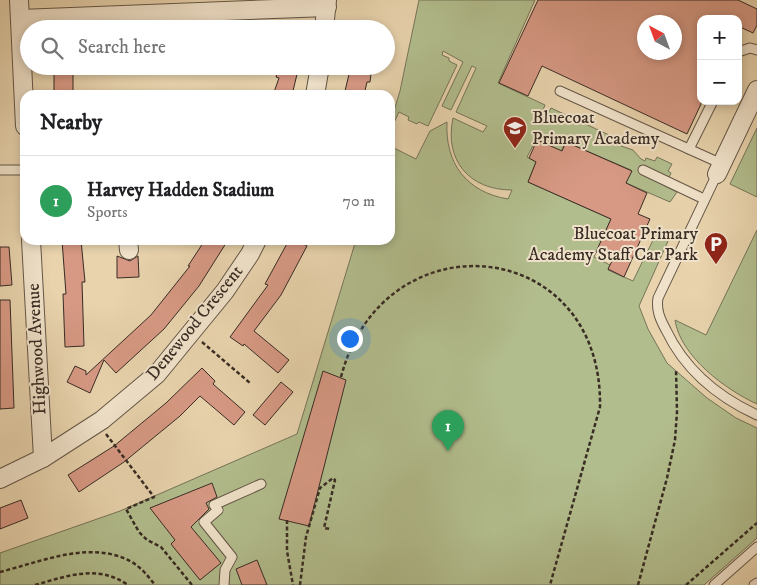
<!DOCTYPE html>
<meta charset="utf-8">
<style>
:root{--surface:#fff;--page:#f2f2f2;--text:#202124;--muted:#757577;--line:#e0e0e0;--accent:#1a73e8}
body{margin:0;font-family:"IM FELL DW Pica",serif;background:var(--page);color:var(--text)}
.controls{position:absolute;right:15px;top:15px;display:grid;overflow:hidden;border-radius:10px;box-shadow:0 2px 8px #0003}
.controls button{width:45px;height:45px;display:grid;place-items:center;padding:0;border:0;border-bottom:1px solid var(--line);background:var(--surface);color:var(--text);font:25px sans-serif}
.compass{position:absolute;left:637px;top:15px;width:45px;height:45px;border-radius:50%;background:var(--surface);box-shadow:0 2px 8px #0003;rotate:319deg}
.you{position:absolute;left:349px;top:338px;width:18px;height:18px;margin:-12px;border:4px solid #fff;border-radius:50%;background:#1a73e8;box-shadow:0 0 0 8px #1a73e833}
.badge{display:grid;place-items:center;width:32px;height:32px;border-radius:50%;background:var(--accent);color:#fff;font-size:16px;font-weight:700}
.pin{position:absolute;translate:-50% -41px;filter:drop-shadow(0 1px 2px #0008)}
.pin::after{content:'';position:absolute;top:26px;width:18px;height:15px;background:inherit;clip-path:polygon(0 0,100% 0,50% 100%)}
.list{margin:0;padding:0;list-style:none}
h2{display:flex;justify-content:space-between;align-items:center;height:65px;margin:0;padding:0 20px;font-size:21px}
h2 small{font-size:16px;font-weight:400;color:var(--muted)}
.list li{display:grid;grid-template-columns:32px 1fr auto;gap:15px;align-items:center;box-sizing:border-box;height:90px;padding:0 20px;border-top:1px solid var(--line)}
.list b{display:block;font-size:19px;white-space:nowrap}
.list p{margin:0;font-size:16px;white-space:nowrap;color:var(--muted)}
.list em{font-size:16px;font-style:normal;color:var(--muted)}
.icon{flex:none;width:28px;height:28px;fill:none;stroke:currentColor;stroke-width:2;stroke-linecap:round;stroke-linejoin:round}
.map{position:relative;flex:none;width:757px;height:585px;overflow:hidden}
.search{position:absolute;background:var(--surface);box-shadow:0 2px 8px #0003;left:20px;top:20px;width:375px;height:55px;display:flex;align-items:center;gap:12px;box-sizing:border-box;padding:0 18px;border-radius:28px;color:var(--muted);font-size:19px}
.panel{position:absolute;background:var(--surface);box-shadow:0 2px 8px #0003;left:20px;top:90px;width:375px;height:155px;border-radius:15px}
.map>svg:first-child{display:block}
.green{fill:#b2bd8d;stroke:#757458}
.building{fill:#d79984;stroke:#382c24;fill-rule:evenodd}
.lines{fill:none;stroke-linecap:round;stroke-linejoin:round}
.lane-casing{stroke:#645646;stroke-width:11}
.street-casing{stroke:#645646;stroke-width:20}
.path{stroke:#382c24;stroke-width:2.5;stroke-dasharray:4 2.5;stroke-linecap:butt}
.lane{stroke:#f0e2ca;stroke-width:9}
.street{stroke:#f0e2ca;stroke-width:18}
.labels{text-anchor:middle;dominant-baseline:central;stroke-width:4;stroke-linejoin:round;paint-order:stroke}
.poi-label{font-size:18px;fill:#382c24;stroke:#f0e2ca;text-anchor:start}
.street-label{font-size:18px;fill:#382c24;stroke:#f0e2ca}
</style>
<div class="map">
<svg width="757" height="585" viewBox="0 0 757 585">
<rect width="100%" height="100%" fill="#e8d3ad"/>
<filter id="stains"><feTurbulence type="fractalNoise" baseFrequency=".004" numOctaves="4"/><feColorMatrix values="0 0 0 0 .2 0 0 0 0 .09 0 0 0 0 .02 0 0 0 .5 -.17"/></filter>
<radialGradient id="worn" r=".72"><stop offset=".6" stop-color="#630" stop-opacity="0"/><stop offset="1" stop-color="#630" stop-opacity=".3"/></radialGradient>
<g class="green">
<path d="M419,0H535L498,83L545,105L541,115L546,117L551,108L622,141L621,146L633,150L641,159L645,161L646,158L655,161L657,157L672,164L668,171L671,173L665,186L677,192L670,202L626,183L631,170L566,142L561,151L536,140L527,157L536,162L528,182L611,219L594,257L610,265L608,270L633,281L656,234L669,239L639,306L648,329L667,363L707,398L736,418L757,428V538L704,585H0V553L120,511L297,434L356,240H390V146L416,159L430,131L447,122C445,163 466,192 508,199L512,190C469,190 444,160 453,118L483,132L487,126L456,112L476,68L472,66L451,110L442,106L463,62L443,51L442,55L449,58V61L457,65L428,126L419,122L417,124L408,120L409,117L399,112L390,131V124L400,91Z"/>
<path d="M757,128V197L730,184Z"/>
<path d="M757,230V404C726,390 680,356 675,320L706,335Z"/>
</g>
<g class="building">
<path d="M538,0H738L757,9V25L753,33L738,26V19H701V104L687,134L542,66L528,96L499,83ZM644,22H674V52H644Z"/>
<rect x="54" y="66" width="19" height="29"/>
<path d="M279,66H299L292,95H273L279,78L276,77Z"/>
<path d="M351,66H372L370,82H367L364,95H344Z"/>
<path d="M537,140L562,151L566,142L632,171L626,183L647,193L638,214L650,219L624,277L608,269L613,259L596,252L611,219L528,182L536,162L529,158Z"/>
<path d="M62,240H81L85,282H82L84,346L65,347L63,294H66Z"/>
<path d="M205,240H228L199,286L164,329L116,373L104,360L90,393L67,382L75,366L86,371V375L151,315L190,266H188Z"/>
<path d="M289,240H296L307,246L281,295L254,331L289,360L278,373L244,344L243,346L230,337L268,285L265,284Z"/>
<path d="M0,247H9L12,285L0,286Z"/>
<path d="M117,256L130,261L138,256L139,277L117,278Z"/>
<path d="M0,300H10L14,408L0,409Z"/>
<path d="M202,368L215,381L213,384L245,412L234,425L200,396L180,416L124,462L79,492L68,475L114,446L166,403Z"/>
<path d="M323,371L346,380L309,526L279,519Z"/>
<path d="M281,382L293,392L265,425L253,415Z"/>
<path d="M212,483L217,497L206,503L209,509L191,527L221,563L200,580L171,544L175,540L150,508Z"/>
<path d="M21,500L28,518L0,529V508Z"/>
<path d="M257,560L267,585H242L236,569Z"/>
</g>
<g class="lines">
<g class="lane-casing">
<g id="lane">
<path d="M738,52L750,48L757,50"/>
<path d="M560,91L722,164"/>
<path d="M689,149L713,101"/>
<path d="M0,170H25"/>
<path d="M643,170L704,199"/>
<path d="M717,174L658,298C656,310 660,319 666,330C685,370 718,397 757,415"/>
<path d="M224,585L225,570L232,557L204,522L218,510L214,505L261,484"/>
<path d="M714,585L757,547"/>
<path d="M754,585L757,583"/>
</g>
</g>
<g class="street-casing">
<g id="street">
<path d="M19,0L25,126"/>
<path d="M20,19L327,7"/>
<path d="M324,29L327,0"/>
<path d="M315,95L320,66"/>
<path d="M717,174L757,90"/>
<path d="M31,240L43,458"/>
<path d="M128,240L129,250"/>
<path d="M0,479L43,458L102,420L157,374L225,291L250,254L257,240"/>
</g>
</g>
<g class="path">
<path d="M202,342L250,383"/>
<path d="M341,377C383,215 603,235 600,407L550,585"/>
<path d="M106,434L154,497L126,509L139,532L147,540L161,547L192,585"/>
<path d="M287,520V551L293,585"/>
<path d="M0,572C40,562 90,540 130,561C141,567 148,576 155,585"/>
<path d="M35,585C67,576 98,564 128,585"/>
<path d="M300,585L306,537L320,488L333,478L335,480L324,528L330,529"/>
<path d="M638,585L667,478L675,440L677,412L676,369"/>
<path d="M686,585L757,523"/>
</g>
<use href="#lane" class="lane"/>
<use href="#street" class="street"/>
</g>
<defs>
<g id="school-pin" transform="scale(1.25)"><path d="M0 17L-7.5 6A9.5 9.5 0 1 1 7.5 6Z" fill="#8f2418" stroke="#f0e2ca"/><path d="M0-5L7-2L0 1L-7-2ZM-4 1L0 2.5L4 1V4Q0 6-4 4Z" fill="#fff"/></g>
<g id="parking-pin" transform="scale(1.25)"><path d="M0 17L-7.5 6A9.5 9.5 0 1 1 7.5 6Z" fill="#8f2418" stroke="#f0e2ca"/><path d="M-3.5-5.5H1a3.5 3.5 0 0 1 0 7H-1V5.5H-3.5ZM-1-3.4V-.6H.8a1.4 1.4 0 0 0 0-2.8Z" fill="#fff"/></g>
</defs>
<g fill-rule="evenodd">
<use href="#school-pin" x="515" y="128"/>
<use href="#parking-pin" x="716" y="244"/>
</g>
<g class="labels">
<g class="poi-label">
<text x="532" y="118">Bluecoat<tspan x="532" dy="21">Primary Academy</tspan></text>
<text x="698" y="234" text-anchor="end">Bluecoat Primary<tspan x="698" dy="21">Academy Staff Car Park</tspan></text>
</g>
<g class="street-label">
<text transform="translate(195 323) rotate(-51)">Denewood Crescent</text>
<text transform="translate(37 349) rotate(-93)">Highwood Avenue</text>
</g>
</g>
<rect width="100%" height="100%" filter="url(#stains)"/>
<rect width="100%" height="100%" fill="url(#worn)"/>
</svg>
<div class="controls">
<button>+</button>
<button>−</button>
</div>
<svg class="compass" viewBox="-18 -18 36 36"><path d="M0-13l5 13h-10z" fill="#e53935"/><path d="M0 13l5-13h-10z" fill="#757577"/></svg>
<div class="you"></div>
<div class="pin badge" style="left:448px;top:451px;background:#2e9e5b">1</div>
<div class="search"><svg class="icon" aria-label="search" viewBox="0 0 24 24"><circle cx="10" cy="10" r="6"/><path d="M15 15l6 6"/></svg>Search here</div>
<section class="panel">
<h2>Nearby<small></small></h2>
<ul class="list">
<li><span class="badge" style="background:#2e9e5b">1</span><div><b>Harvey Hadden Stadium</b><p>Sports</p></div><em>70 m</em></li>
</ul>
</section>
</div>
